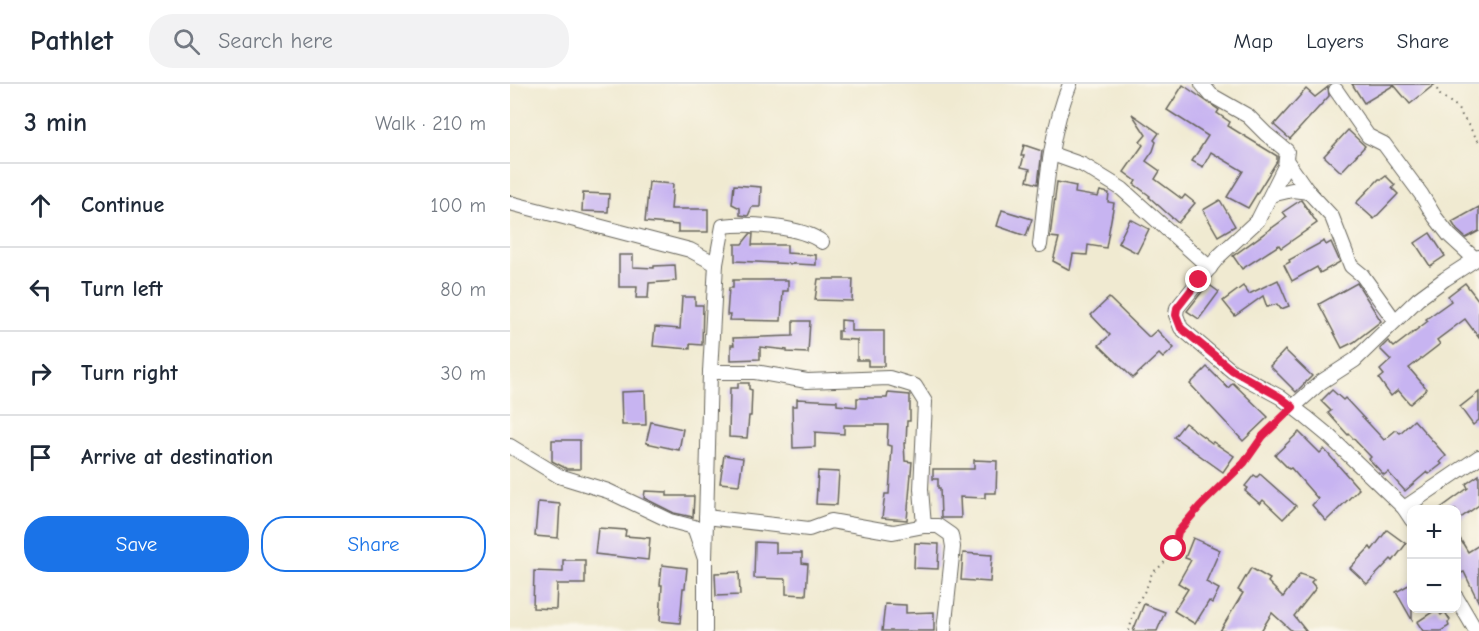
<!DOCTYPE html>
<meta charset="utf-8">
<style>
:root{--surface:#fff;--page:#f2f2f3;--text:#1f2937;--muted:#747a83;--line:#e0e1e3;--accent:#1a73e8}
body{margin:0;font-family:"Comic Neue",sans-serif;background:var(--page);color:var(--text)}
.controls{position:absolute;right:18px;bottom:18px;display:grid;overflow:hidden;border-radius:12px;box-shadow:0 3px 9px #0003}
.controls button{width:54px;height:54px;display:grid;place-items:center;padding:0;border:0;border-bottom:2px solid var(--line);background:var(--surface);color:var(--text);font:30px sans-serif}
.stop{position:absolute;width:18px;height:18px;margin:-14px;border:4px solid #e11d48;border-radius:50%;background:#fff}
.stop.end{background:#e11d48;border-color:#fff;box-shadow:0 2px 6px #0008}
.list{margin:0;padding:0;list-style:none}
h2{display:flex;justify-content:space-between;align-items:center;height:78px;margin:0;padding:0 24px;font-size:26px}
h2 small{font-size:20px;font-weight:400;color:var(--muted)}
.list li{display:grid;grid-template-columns:39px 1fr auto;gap:18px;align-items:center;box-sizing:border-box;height:84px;padding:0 24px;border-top:2px solid var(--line)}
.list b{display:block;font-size:22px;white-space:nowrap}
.list em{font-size:20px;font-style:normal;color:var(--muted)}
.actions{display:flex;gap:12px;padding:18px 24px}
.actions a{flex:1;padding:14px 0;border:2px solid var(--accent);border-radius:24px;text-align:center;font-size:21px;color:var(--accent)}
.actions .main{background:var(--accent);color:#fff}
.icon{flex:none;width:33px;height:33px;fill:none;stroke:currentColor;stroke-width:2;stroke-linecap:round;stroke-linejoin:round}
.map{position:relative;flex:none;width:969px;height:547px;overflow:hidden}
header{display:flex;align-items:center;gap:36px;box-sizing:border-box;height:84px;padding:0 30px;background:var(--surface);border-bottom:2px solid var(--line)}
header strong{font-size:28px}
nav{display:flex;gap:33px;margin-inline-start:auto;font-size:21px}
.search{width:420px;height:54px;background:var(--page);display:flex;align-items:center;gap:15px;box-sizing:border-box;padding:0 21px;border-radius:24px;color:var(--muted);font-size:22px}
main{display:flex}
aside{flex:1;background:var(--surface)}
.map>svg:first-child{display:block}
.building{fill:#c7b4f1}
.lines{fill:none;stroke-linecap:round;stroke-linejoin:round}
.street-casing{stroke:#66645b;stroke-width:16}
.path{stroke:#66645b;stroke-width:2;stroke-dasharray:1.5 4.5;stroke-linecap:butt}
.street{stroke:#fff;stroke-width:14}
.route{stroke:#e11d48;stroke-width:8}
</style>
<header>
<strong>Pathlet</strong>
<div class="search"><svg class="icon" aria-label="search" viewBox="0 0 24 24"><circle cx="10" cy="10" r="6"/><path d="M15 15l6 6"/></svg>Search here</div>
<nav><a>Map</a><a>Layers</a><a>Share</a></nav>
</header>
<main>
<aside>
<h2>3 min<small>Walk · 210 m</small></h2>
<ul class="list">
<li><svg class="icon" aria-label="ahead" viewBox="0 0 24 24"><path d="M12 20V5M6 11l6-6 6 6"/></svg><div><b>Continue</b></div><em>100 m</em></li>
<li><svg class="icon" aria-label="left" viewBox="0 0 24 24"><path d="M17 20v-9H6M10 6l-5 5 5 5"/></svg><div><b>Turn left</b></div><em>80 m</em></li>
<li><svg class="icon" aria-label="right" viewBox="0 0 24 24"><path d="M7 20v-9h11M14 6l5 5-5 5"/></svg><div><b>Turn right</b></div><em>30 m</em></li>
<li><svg class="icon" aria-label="arrive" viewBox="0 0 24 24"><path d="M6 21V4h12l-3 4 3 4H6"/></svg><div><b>Arrive at destination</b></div></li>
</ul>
<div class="actions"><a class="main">Save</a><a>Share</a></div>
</aside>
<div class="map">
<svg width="969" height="547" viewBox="0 0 969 547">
<rect width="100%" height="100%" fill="#fbf7ec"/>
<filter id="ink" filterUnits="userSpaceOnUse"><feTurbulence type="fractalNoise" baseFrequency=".0167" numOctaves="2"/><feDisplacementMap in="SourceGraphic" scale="12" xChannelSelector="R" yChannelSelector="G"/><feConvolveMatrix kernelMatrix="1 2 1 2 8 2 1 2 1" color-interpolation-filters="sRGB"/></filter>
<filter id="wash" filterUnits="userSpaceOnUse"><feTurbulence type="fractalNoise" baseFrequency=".008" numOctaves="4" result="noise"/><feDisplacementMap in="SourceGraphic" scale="24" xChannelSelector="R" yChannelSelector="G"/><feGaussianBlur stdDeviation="1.35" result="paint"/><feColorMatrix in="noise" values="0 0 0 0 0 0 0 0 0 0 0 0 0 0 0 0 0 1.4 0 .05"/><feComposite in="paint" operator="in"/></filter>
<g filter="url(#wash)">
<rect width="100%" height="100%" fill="#f0ead1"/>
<g id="blocks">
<g class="building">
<path d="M842,0H925L900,20L884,1L854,19Z"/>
<path d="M673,1L709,26L707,29L720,38L718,42L767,72V77L738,124L717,113L733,87L701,68L693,83L682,77L698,52L657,26Z"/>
<path d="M818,3L819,12L780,55L764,41L796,5L805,13Z"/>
<path d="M622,30L649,49L644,56L646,58L643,67L636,77L650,87L645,95L672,115L675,111L685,119L668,139L639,113L640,112L624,100L626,97L614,88L633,61L630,58L636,51Z"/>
<path d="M838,46L855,62L831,88L814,72Z"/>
<path d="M514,61L532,67L528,100L517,97L520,85L511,83L514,72H511Z"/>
<path d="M876,92L885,101L882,104L888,110L864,135L846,119L869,95H872Z"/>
<path d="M139,98L163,100L161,125H198V148H168V141L135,138Z"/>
<path d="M547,98L566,102L565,109L588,113L590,107L599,109L598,118L604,119L596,164L578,161L577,171L563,170L560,186L543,177L549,154L540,153Z"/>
<path d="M224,101L251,103L250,123H242L238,132L230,131V124L222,120Z"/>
<path d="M73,109L99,110L98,128L72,127Z"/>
<path d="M710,116L725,142L708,152L693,126Z"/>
<path d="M791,116L807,139L771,164L769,161L732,185L723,172L777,133L773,128Z"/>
<path d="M969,123V147L956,154L947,146L942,138Z"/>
<path d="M492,126L522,135L516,152L487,142Z"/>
<path d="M620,135L639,145L627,169L608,159Z"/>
<path d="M920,149L935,172L920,182L905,159Z"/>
<path d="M240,150H243L242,161H277V169L306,171V181L225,177V160H232Z"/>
<path d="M814,157L816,161L821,158L830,178L810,189L807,183L782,197L774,181L780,178L779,176Z"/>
<path d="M109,171H123V183L144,184V182L165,181L166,197L139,199L138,214H126L127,203H109Z"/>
<path d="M308,195H343L342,217L305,216Z"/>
<path d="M223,196H278V207H273L271,237L219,236L220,231H217L218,217L219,204H223Z"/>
<path d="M768,196L779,222L771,225L767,220L757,223L753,212L725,232L713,217L733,202L739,210Z"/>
<path d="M847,199L871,237L844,258L832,264L809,220Z"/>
<path d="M955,199L969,217V254L955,235L927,256L930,260L899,284L917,305L900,320L888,306L881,312L869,295L874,291L870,286L881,276L870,265L878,257L884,263L918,237L916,235L941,217L938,212Z"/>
<path d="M698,200L709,208L689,235L677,227Z"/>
<path d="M172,213H185V221H193L192,261L180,260V265L143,262L145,243L170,245Z"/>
<path d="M599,214L639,253L647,246L664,264L653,274L649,270L623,294L589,261L600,251L581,231Z"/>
<path d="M331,236L341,237V247H374V282H358V276H347V256L328,255V247H331Z"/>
<path d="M283,237H300L298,269L277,268V266L250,263V275L221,276V261H224L223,254L283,252Z"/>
<path d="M775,266L802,292L786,308L760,282Z"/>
<path d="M697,283L718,304L723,299L758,333L733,357L680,300Z"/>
<path d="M228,299H239V305L242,306L241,332H239L237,354L219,353L220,304H228Z"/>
<path d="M822,306L833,316L835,314L874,356L886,346L890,349L904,336L936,372L930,378L932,380L919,390L917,388L895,407L878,388L874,391L859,375L861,373L839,350L838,351L818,329L821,327L811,317Z"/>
<path d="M135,307L136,341H112L111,308Z"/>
<path d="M969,308V336L963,341L950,323Z"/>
<path d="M378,309L400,311V337H397L396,359H394L395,377L402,378L397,436L372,434L375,410H379L382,362L377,361L378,341H334V350L305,348V363L283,364L282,322H287V315L327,317V321L347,323V314H377Z"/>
<path d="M141,338L173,345L169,366L136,359Z"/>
<path d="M675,339L702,359L703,358L724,372L713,388L664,353Z"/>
<path d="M789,348L810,369L814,365L849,405L816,437L802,421L808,415L781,384L779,385L765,371Z"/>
<path d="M42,356H70V385H57L42,377Z"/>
<path d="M214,371L233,374L229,401L210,399Z"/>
<path d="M464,376L487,377L486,409H475V414L450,413L451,434H431L430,404H428V395H423V385H464Z"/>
<path d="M308,387L329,388L327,421L306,420Z"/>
<path d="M750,390L786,422L773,435L753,416L750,420L735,407L738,404L735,402L744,391L747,393Z"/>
<path d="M969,391V421L946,437V426H928L958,404L956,400Z"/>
<path d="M135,407L157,408V412H184L183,433L164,429L134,414Z"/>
<path d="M28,418L50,420L48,454L25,452Z"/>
<path d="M88,444L116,446L115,452L140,454L138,476L85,470Z"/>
<path d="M877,446L896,460L883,477L881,475L857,500L840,484L860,463L862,466Z"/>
<path d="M946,448L958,468L969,461V519L954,488L946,491Z"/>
<path d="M683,454L710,466L696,498L709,505L702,519L699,517L685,540L664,527L678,505L668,499L681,476L675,474Z"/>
<path d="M245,458L266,459V469H292V479L298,480L296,511L276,510V495L244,494Z"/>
<path d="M405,459L429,460L428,485L404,484Z"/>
<path d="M453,469L482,471L480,498L451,496Z"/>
<path d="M53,476H75V500H47L46,525L23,524L24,487L53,488Z"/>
<path d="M152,481L177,484L175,504H173L170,539L150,537L152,501H150Z"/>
<path d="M741,484L760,495L758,498L773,513L790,490L804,495L801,498L806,504L784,532L796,547H782L762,529L751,547H710L733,509L728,506Z"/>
<path d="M229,488L230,511L206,512L205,489Z"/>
<path d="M902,499V536L886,508Z"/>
<path d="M375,520L396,521V529L424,528V547H372Z"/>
<path d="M634,520L655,528L647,547H623Z"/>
<path d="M927,525L931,531L935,528L940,536L938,539L939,542L931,547H913L907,538Z"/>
</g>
</g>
</g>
<g filter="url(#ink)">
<use href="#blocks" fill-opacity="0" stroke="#66645b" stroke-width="1.5"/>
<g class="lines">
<g class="street-casing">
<g id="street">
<path d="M692,0L701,11L738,32L756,50L777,67L775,82L748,136L709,172L667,224L666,231L671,244L722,287L770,313L796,333L819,352L894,424L902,436"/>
<path d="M826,6L858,52L874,60L911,110L925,133L939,151L965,175"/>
<path d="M542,70L573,81L612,105L700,184"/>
<path d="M776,76L797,106L822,133L841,182L852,191L880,230"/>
<path d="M761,111L782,106L799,108"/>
<path d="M0,119L180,166L206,180L200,288L195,475"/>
<path d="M530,161C536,108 539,50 560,0"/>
<path d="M206,180L213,142C239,139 291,142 312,158"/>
<path d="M200,288H245L297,297L379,294L405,302L415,318L411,405L414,442H428L441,451L443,463L434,547"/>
<path d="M783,323L811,298L845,276L908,215L935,195L969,173"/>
<path d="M0,362L49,392L98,407L161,437L184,443L195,475V547"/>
<path d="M894,424L969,373"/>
<path d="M196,433L299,445L321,437L383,448L414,442"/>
<path d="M946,513L966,547"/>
</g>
</g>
<g class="path">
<path d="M924,0L930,11L946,22L969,58"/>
<path d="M80,547H100"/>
<path d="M619,547L626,521L636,505L642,489L652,481L665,465L668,448L690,422L734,379L752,352L773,333"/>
</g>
<use href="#street" class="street"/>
</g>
</g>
<g class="lines" filter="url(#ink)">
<path class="route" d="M664,465L668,448L690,422L734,379L753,352L783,323L770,313L722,286L671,244L666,231L667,224L689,196"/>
</g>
</svg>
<div class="controls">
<button>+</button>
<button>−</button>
</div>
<div class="stop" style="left:664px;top:465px"></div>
<div class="stop end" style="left:689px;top:196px"></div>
</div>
</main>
